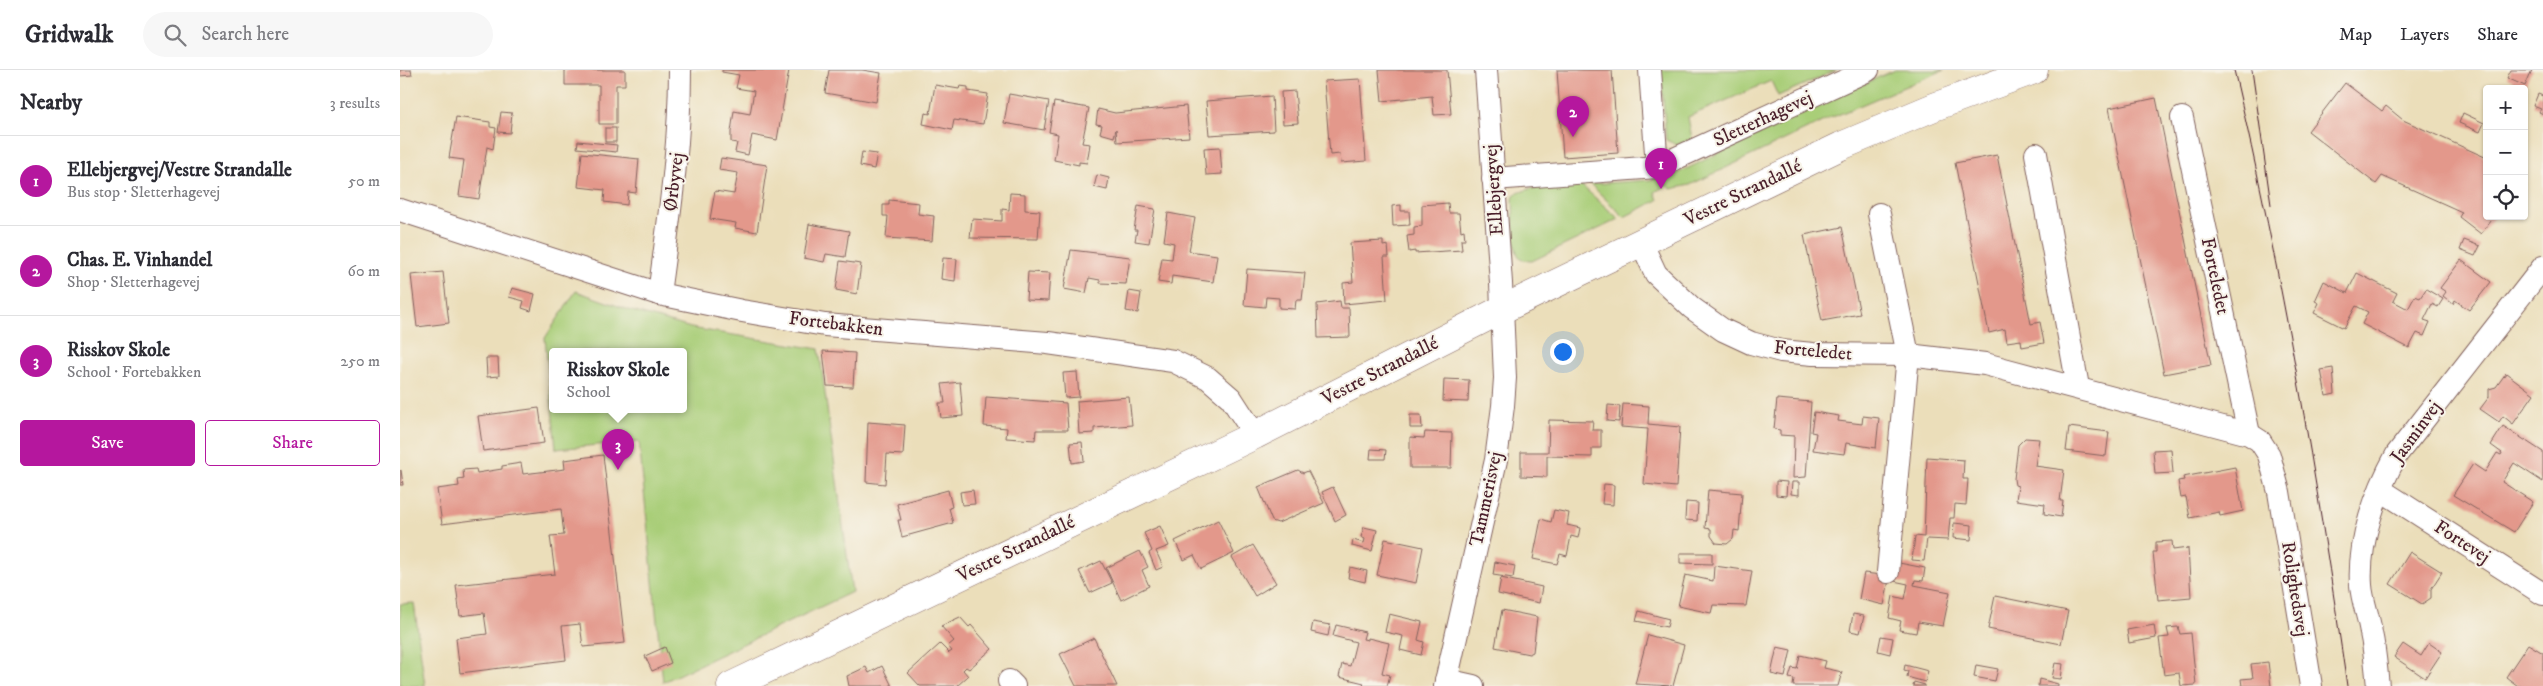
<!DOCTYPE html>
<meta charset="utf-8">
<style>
:root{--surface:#fff;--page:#f7f7f7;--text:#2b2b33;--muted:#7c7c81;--line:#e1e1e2;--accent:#b5179e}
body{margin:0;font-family:"IM FELL DW Pica",serif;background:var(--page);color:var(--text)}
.controls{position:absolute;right:15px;top:15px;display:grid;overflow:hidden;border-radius:5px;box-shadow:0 1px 4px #0004}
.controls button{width:45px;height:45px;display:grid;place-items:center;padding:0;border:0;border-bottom:1px solid var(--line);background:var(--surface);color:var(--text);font:25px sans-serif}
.you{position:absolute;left:1162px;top:281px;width:18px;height:18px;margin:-12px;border:4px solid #fff;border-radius:50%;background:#1a73e8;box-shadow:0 0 0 8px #1a73e833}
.badge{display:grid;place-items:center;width:32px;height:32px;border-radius:50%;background:var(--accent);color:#fff;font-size:16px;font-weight:700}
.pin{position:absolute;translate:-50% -41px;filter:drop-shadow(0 1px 2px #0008)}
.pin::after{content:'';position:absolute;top:26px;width:18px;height:15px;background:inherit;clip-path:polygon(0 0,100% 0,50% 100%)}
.popup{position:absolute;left:149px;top:278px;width:138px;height:65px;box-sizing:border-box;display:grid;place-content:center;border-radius:5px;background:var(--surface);filter:drop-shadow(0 1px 4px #0005);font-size:16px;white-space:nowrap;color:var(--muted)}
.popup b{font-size:19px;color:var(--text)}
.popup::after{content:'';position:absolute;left:50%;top:100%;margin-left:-10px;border:10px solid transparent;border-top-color:var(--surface)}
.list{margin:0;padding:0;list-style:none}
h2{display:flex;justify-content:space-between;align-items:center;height:65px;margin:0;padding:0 20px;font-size:21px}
h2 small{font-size:16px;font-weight:400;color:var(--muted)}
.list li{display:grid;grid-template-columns:32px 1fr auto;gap:15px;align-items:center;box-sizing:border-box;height:90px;padding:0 20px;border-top:1px solid var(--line)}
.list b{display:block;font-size:19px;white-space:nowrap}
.list p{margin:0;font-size:16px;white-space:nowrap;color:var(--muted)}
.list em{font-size:16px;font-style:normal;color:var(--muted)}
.actions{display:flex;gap:10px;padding:15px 20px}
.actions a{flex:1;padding:11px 0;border:1px solid var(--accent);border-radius:5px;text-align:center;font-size:18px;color:var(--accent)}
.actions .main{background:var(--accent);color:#fff}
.icon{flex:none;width:28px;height:28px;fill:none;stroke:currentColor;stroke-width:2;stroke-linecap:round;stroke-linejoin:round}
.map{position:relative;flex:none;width:2143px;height:616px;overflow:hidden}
header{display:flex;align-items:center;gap:30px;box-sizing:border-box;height:70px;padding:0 25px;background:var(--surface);border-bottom:1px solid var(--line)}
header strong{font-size:24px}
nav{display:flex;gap:28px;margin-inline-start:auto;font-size:18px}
.search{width:350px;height:45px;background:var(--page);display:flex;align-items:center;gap:12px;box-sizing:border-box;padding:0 18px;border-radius:28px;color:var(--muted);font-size:19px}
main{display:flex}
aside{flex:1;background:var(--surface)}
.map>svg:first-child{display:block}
.green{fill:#a9ce78;stroke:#7a7652;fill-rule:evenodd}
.building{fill:#e3988b}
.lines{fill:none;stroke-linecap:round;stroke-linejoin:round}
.minor-casing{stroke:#82625d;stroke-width:24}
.tertiary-casing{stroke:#82625d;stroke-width:29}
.minor{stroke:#fff;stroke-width:22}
.tertiary{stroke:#fff;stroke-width:28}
.tram{stroke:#4a1f2b;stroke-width:1}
.labels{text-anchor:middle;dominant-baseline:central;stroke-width:4;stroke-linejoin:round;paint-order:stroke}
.street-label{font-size:19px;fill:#4a1f2b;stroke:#f7f3e8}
</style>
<header>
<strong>Gridwalk</strong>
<div class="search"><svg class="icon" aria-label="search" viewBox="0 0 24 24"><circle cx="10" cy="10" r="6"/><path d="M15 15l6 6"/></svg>Search here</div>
<nav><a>Map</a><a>Layers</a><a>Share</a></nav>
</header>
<main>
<aside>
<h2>Nearby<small>3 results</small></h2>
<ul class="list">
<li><span class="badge">1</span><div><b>Ellebjergvej/Vestre Strandalle</b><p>Bus stop · Sletterhagevej</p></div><em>50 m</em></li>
<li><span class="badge">2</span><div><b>Chas. E. Vinhandel</b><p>Shop · Sletterhagevej</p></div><em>60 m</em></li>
<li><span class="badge">3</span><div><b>Risskov Skole</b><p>School · Fortebakken</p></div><em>250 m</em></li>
</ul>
<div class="actions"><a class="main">Save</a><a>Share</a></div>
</aside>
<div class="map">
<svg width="2143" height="616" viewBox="0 0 2143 616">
<rect width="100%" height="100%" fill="#f7f3e8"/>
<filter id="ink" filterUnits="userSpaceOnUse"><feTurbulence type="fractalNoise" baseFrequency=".02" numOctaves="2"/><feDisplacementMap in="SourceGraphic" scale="10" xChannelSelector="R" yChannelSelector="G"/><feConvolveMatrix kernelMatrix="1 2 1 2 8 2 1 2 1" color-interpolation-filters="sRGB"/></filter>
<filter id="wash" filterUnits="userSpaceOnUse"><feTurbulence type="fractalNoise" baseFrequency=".0096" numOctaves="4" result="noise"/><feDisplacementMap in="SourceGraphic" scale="20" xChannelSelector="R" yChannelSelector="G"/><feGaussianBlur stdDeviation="1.12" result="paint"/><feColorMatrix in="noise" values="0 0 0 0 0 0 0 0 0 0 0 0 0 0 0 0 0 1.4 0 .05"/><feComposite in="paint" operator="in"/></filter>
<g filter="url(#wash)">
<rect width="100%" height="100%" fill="#ebdeba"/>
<g class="green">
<path d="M1261,0H1437L1378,26L1371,11L1288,47L1292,69L1277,75L1266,70Z"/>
<path d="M1495,0H1544L1428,49L1290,115L1271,119L1267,115L1255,122L1258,130L1224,147L1190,114L1251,110L1278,103L1421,33Z"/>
<path d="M1182,116L1219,149L1132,191C1127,191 1121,190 1118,185C1112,174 1114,142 1113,129L1115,124L1132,118Z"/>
<path d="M176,221L232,241L291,258L419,279L452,522L263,612L239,371L156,379L145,268ZM153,281H283V339H153Z"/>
<path d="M14,533L25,616H0V534Z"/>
</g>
<g id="blocks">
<g class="building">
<path d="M0,0H11L12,5L0,6Z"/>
<path d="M165,0H225V15H216V54H199V15H165Z"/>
<path d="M322,0H389L377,70L352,65L348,85L335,82L337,73L331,72V62L334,41L350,44L354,21L336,18L339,5L322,2Z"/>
<path d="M429,0H462L481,3L476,32L425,23Z"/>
<path d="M979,0H1047L1051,44L1034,45L1032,26L982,31Z"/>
<path d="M1157,0H1212L1218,83L1163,87Z"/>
<path d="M2111,0H2132L2125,16L2107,8Z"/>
<path d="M960,9L966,91L941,93L940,84L930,85L924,11Z"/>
<path d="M1945,13L1982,41L1986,36L2003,50L2087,88V146H2095L2081,164L2059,147L2062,142L1982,106L1976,114L1908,61Z"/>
<path d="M535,15L559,19L560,16L568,17V21L588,24L583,54L554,50L552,60L523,54L525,43L530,44Z"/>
<path d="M895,21L898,53L883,54L881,22Z"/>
<path d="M609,24L649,31L644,60L604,53Z"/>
<path d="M2138,24L2143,26V44L2139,42L2141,39L2133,36Z"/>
<path d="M872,26L874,61L809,65L806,31Z"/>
<path d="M1756,28L1811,295L1764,304L1709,38Z"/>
<path d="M654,32L689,38L682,73L690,74L687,93L679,92V95L654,90L658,64L649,62Z"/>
<path d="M786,36L789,67L717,72L716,59L714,67L700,63L702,55L696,54L698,39L715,43Z"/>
<path d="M101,42L112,43L110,63L98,62Z"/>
<path d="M2063,43L2084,53L2080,62L2059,53Z"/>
<path d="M56,47L90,52V57L96,58L93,79L87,77L79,129L59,126L64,90L49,88Z"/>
<rect x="205" y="58" width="11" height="14"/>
<path d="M178,71L217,75L216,82L177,78Z"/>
<path d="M820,77L822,104L806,105L804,78Z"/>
<path d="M462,82L477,84L474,99L460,96Z"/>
<path d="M182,83L239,89L236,123L228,122L227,135L204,132L205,120L178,117Z"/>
<path d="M1597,85L1631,254L1640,252L1644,273L1622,277L1621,270L1607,272L1605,259L1589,263L1555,93Z"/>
<path d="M321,88L367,95L357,162L335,158L336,153L310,149L315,121L334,124L338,103L319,100Z"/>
<path d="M697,105L709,108L707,120L694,117Z"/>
<path d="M610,123L625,124V140L640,141L638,169L570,168L572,149L602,151V139L609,140Z"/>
<path d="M489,130L519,133L518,144L534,146L532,171L486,168L488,146H483V135H489Z"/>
<path d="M1048,133L1049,143H1059L1061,161L1064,160L1065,170H1061L1062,180L1015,183V181L1009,182L1007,166L1014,165V157L1022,156V135Z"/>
<path d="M1001,135V141H1009L1010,155L993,156L992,136Z"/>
<path d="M738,136L755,139L749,173L735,171L737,160H734Z"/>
<path d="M768,143L795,148L789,181L817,185L813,212L772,206L771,214L758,212L762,188L772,189L774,173L764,171Z"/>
<path d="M409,154L449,161L445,187L426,184L424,192L404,188Z"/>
<path d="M1442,157L1460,244L1422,251L1404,165Z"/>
<path d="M2064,170L2080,176L2075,186L2060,180Z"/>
<path d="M983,171V176L988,175L989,187H984L987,230L944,234L943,213L953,212L950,173Z"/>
<path d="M671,180L730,187L726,214L700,213V210L689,208L686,223L664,219Z"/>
<path d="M543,188L557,189L555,211L541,209Z"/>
<path d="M2061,190L2091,212L2069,240L2055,230L2053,234L2043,226L2046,222L2040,218Z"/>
<path d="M440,191L461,194L457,224L436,220Z"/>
<path d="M847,199L905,203L902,230H896L895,239L879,238V228L866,227L865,237L844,235Z"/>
<path d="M43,202L49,253L17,257L11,205Z"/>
<path d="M628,202L650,203L648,231L626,230Z"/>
<path d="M1957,203L1997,223L1993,231L2008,239L2015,226L2020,228L2026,219L2043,229L2038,237L2032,234L2024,250L2030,252L2024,266L2017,263L2009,278L1962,254L1968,242L1956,236L1944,258L1914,243L1919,233L1915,231L1924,211L1947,223Z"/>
<path d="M112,218L135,224L131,241L122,238L124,231L109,227Z"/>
<path d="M729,221L741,223L738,243L726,241Z"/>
<path d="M940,231L941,238H949L950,267L918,268L917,234Z"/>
<path d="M423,281L455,283L453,317L427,316Z"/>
<path d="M86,288H98L99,306L87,307Z"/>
<path d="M1933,298L1935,324L1926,326L1921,300Z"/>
<path d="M677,302L679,327L665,328L663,303Z"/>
<path d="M2106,303L2134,324L2113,354L2103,346L2099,352L2080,339L2089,327V319L2096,317Z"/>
<path d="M1044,309L1069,310L1068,332L1043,331Z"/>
<path d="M560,312L563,346L541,348L539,333H545L542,314Z"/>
<path d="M586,327L666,333L668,360H636L635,370L606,368L607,358L584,356Z"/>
<path d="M729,327L732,355L694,358V363L679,364L677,331Z"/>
<path d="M1377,329L1411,332L1406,407L1393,408L1394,366L1380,365V360L1374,359Z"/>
<path d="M1223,334L1249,336L1248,354L1280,357L1276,417L1244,414L1248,359L1221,357Z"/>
<path d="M1208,335L1220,336L1219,352L1207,351Z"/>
<path d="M139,338L144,373L83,381L78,346Z"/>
<path d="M1414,342L1439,346L1438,351L1462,354L1463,346L1479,348L1476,378L1446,373L1444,384L1413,380L1416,363L1411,362Z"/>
<path d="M1010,345H1021L1022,358H1010Z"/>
<path d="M1149,350L1193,351L1192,360H1201V378H1192V387L1147,386V407L1121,406V382H1148Z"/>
<path d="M468,352L505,355L503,385L487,384L485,414L466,412Z"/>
<path d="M2103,356L2143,382V412L2114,393L2102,412L2133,432L2114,462L2053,425L2073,394L2085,402L2097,383L2101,385L2102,383L2091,375Z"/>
<path d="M1669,357L1709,362L1706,386L1666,381Z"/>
<path d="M1025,362L1052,363L1051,398H1010V367L1024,368Z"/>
<path d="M1625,368L1639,369L1635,396L1664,400L1660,431H1663L1661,447L1644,444L1645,434L1616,430L1618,416L1615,415L1614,409L1618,375Z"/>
<path d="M682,372L684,391L672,393L670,373Z"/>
<path d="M971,379L986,380L985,389H970Z"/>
<path d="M1771,379L1773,403L1755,404L1753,380Z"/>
<path d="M203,385L225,573L183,577L180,554L162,556L166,590L60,603L56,568L87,564L84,543L60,546L56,515L155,504L150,466L164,465L161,439L42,454L37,419L59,416L58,410L64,409L63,400L76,399L77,403L102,399V396L121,393L123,404L157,400L165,399L164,390Z"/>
<path d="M1527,387L1564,390L1563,409H1568L1566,435L1555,434L1554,448H1550L1548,470L1527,469L1524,491L1512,490L1515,466L1524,467Z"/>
<path d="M1835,397L1843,441L1820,446L1819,442L1790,448L1786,427L1781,428L1778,411L1784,410L1783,407Z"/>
<path d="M1,400L3,415H0V401Z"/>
<path d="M898,400L903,403L908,401L924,433L878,453L872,451L858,417Z"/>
<path d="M1376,411L1387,412L1386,426L1376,425Z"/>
<path d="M1392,412H1399V425L1391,424Z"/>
<path d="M1204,414L1214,415L1213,435L1202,434Z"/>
<path d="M933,417L946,445L935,451L922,422Z"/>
<path d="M548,420L552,437L549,438L553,453L502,467L498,450H501L497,434Z"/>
<path d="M573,420L575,434L562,435L560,422Z"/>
<path d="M1308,420L1342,423L1339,461L1334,460L1333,469L1327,474L1316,473L1311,466V459L1305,458Z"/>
<path d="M1286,432L1298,433L1297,451L1285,450Z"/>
<path d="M1154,440L1169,443L1167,455L1180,458L1178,468L1171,466L1167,486L1160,484L1157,494L1133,489L1141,449L1151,452Z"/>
<path d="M818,450L834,483L801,499L794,485L784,490L775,471Z"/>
<path d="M1554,453L1572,455L1571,470L1553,468Z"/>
<path d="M760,456L769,476L756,481L763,497L756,500L749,483L752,481L744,463Z"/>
<path d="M964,457L977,460L972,481L952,476L953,470L964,473L965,469L961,467Z"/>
<path d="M985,469L1023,477L1016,513L977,505Z"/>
<path d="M1772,471L1773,480L1788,478L1791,527L1758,530L1753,482H1756V472Z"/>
<path d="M853,475L876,513L855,526L832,487Z"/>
<path d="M740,481L748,497L742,500L749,516L721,530L706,498Z"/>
<path d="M2010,482L2042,502L2031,519V528L2022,534L1990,514Z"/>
<path d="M1280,483H1312V494L1280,493Z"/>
<path d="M701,491L712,513L690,523L679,501Z"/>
<path d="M1095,492L1115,496L1113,508L1093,505Z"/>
<path d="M1494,492L1525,498L1523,511L1515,510L1514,515L1550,522L1543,556L1518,552L1516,563L1499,560L1501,551L1489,548L1493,526L1505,529L1508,514L1489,510L1484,535L1459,529L1464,503L1490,506Z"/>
<path d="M1314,496L1352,501L1346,536L1313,535L1311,543L1278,536L1285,505L1313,511Z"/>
<path d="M950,497L967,501L965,512L948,508Z"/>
<path d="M1101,508L1142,517L1139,533L1098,524Z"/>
<path d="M1595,526L1668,541L1661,574L1588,559Z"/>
<path d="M1102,540L1137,547L1133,582L1129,584L1095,577Z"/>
<path d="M1239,541L1269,549L1267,557L1236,551Z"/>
<path d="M989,544L1022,552L1018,570L1024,572L1021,585L1000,580L1003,566L985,562Z"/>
<path d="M1453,544L1464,546L1460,563L1450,561Z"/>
<path d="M560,547L569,557L571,555L592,579L569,599L566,597L563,600L568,606L557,616H520L508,603L540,574L549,583L552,581L548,576L554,571L541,556Z"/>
<path d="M913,552L930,555L928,566L911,562Z"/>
<path d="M936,555L965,562L963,569L968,570V568L989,573L982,603L990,605L987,616H963L964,613L939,607L942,594L950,596L956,572L933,566Z"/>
<path d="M1754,555L1756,568L1729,573L1727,560Z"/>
<path d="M1778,557L1780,564L1791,563L1796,615L1781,616L1779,603L1764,605L1759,568L1769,567L1767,558Z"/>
<path d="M1248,565L1284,575L1273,616L1235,614Z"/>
<path d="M1481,566L1493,568L1490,584L1478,581Z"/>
<path d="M694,568L717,616H676L660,584Z"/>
<path d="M2029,573L2042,582L2025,608L1994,587L2003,574L2021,586Z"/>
<path d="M2128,574L2143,583V616H2118L2106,607Z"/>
<path d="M265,577L271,593L252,601L245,586Z"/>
<path d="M1377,577L1391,580L1385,607L1371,604Z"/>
<path d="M1400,585L1426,591L1424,598L1442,602L1438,616H1393L1394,609L1389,608L1392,598L1397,599Z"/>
<path d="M1868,592L1871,616H1842L1841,609L1853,608L1851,594Z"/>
<path d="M1655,593L1663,594L1661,609L1652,608Z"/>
<path d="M1505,595L1528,601L1525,612L1507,607L1508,601L1504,600Z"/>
<path d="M1576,595L1598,599L1595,611L1574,607Z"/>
<path d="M482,596L492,616H449L447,606L466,597L469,603Z"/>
<path d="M1639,609L1658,614V616H1638Z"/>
<path d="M1514,612L1525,615V616H1513Z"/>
</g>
</g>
</g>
<g filter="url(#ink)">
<use href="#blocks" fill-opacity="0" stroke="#82625d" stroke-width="1"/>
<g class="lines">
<g class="minor-casing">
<g id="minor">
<path d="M1250,0L1257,97"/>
<path d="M1782,48L1849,364"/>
<path d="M1636,84L1678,317"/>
<path d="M1093,109L1257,97L1468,0"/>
<path d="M0,140L259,224L342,241L425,255L648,273L773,291L808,308L831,328L855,365"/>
<path d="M1479,144L1508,285L1488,502"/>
<path d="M1241,172L1256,204L1292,238L1323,260L1351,273L1381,281L1413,284L1508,285L1585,294L1849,364L1860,371L1869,385L1879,422L1911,616"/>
<path d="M259,224C269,149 280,76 280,0"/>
<path d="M1981,420L2143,524"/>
<path d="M1046,610L1073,616"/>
<path d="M609,611L614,616"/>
<path d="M1045,616L1096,390L1103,336L1105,308L1101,213L1086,0"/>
<path d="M1978,616C1976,598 1975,580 1971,563C1969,547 1962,531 1961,515C1958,471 1976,422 1997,384L2143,197"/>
</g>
</g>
<g class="tertiary-casing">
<path id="tertiary" d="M331,616L855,365L1101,240L1441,76L1534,37L1634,0"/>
</g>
<use href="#minor" class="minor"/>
<use href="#tertiary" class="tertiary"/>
<g class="tram">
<path d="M1834,0C1882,205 1917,408 1947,616"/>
<path d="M1852,0L1871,135"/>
</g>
</g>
</g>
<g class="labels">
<g class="street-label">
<text transform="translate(1363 49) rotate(-25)">Sletterhagevej</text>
<text transform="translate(274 112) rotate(-83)">Ørbyvej</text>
<text transform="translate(1094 120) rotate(-94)">Ellebjergvej</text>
<text transform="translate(1343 123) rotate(-26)">Vestre Strandallé</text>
<text transform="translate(1815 206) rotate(78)">Forteledet</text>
<text transform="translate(436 254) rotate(7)">Fortebakken</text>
<text transform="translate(1413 281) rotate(5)">Forteledet</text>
<text transform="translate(980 301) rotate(-27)">Vestre Strandallé</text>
<text transform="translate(2016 362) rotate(-54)">Jasminvej</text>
<text transform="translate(1086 429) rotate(-78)">Tammerisvej</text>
<text transform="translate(2062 472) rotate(33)">Fortevej</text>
<text transform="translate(616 479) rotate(-26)">Vestre Strandallé</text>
<text transform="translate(1895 519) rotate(81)">Rolighedsvej</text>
</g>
</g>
</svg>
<div class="controls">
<button>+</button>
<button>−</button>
<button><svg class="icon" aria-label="locate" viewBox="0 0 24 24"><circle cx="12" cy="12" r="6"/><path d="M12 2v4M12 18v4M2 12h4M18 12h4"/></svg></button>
</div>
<div class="you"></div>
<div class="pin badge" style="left:1261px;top:119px">1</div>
<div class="pin badge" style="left:1173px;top:67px">2</div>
<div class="pin badge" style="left:218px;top:400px">3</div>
<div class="popup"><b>Risskov Skole</b>School</div>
</div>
</main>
